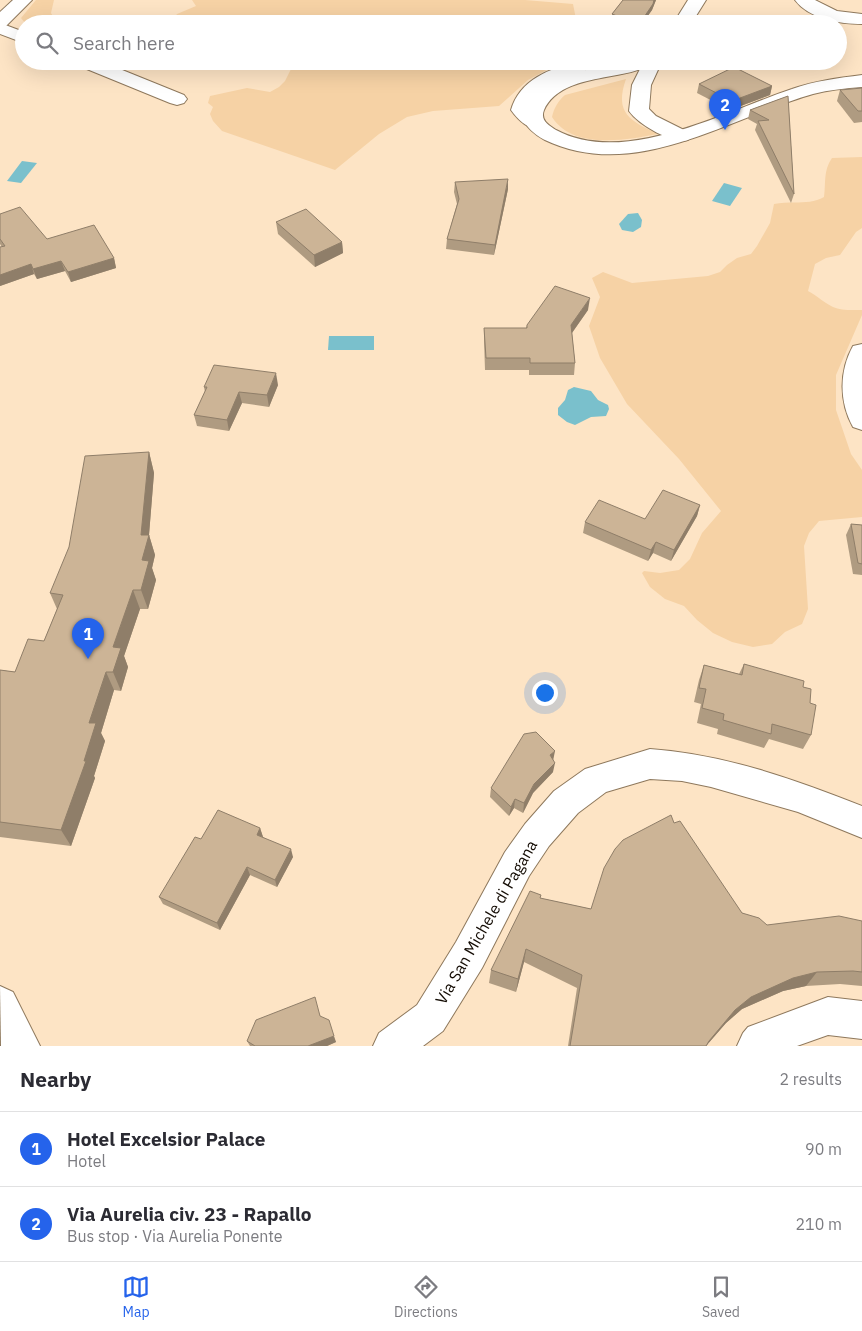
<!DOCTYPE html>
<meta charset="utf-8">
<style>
:root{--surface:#fff;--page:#f7f7f7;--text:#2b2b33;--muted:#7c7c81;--line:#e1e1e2;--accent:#2563eb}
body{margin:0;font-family:"IBM Plex Sans",sans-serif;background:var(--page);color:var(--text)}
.you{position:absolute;left:544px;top:692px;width:18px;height:18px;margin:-12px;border:4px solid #fff;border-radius:50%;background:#1a73e8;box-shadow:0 0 0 8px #1a73e833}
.badge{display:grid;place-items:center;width:32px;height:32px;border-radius:50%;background:var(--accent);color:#fff;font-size:16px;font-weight:700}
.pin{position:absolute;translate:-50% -41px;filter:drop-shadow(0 1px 2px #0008)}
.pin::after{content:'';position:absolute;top:26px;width:18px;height:15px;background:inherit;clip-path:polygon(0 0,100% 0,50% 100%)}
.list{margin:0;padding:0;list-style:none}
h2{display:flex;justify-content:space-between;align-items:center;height:65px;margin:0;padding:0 20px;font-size:21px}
h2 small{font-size:16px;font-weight:400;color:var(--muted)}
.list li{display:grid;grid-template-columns:32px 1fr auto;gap:15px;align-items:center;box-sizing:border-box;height:75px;padding:0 20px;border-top:1px solid var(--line)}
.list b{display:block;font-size:19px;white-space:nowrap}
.list p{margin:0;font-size:16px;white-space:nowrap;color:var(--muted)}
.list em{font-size:16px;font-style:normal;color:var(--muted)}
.icon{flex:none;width:28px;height:28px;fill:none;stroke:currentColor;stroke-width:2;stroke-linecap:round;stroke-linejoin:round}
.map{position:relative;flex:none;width:862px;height:1046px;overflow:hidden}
.search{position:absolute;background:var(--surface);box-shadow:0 5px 20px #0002;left:15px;right:15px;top:15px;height:55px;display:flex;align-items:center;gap:12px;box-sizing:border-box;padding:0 18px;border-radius:28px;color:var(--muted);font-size:19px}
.sheet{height:215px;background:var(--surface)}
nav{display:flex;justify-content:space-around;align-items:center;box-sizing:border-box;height:70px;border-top:1px solid var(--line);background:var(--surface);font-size:14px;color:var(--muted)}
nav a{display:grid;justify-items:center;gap:2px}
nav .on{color:var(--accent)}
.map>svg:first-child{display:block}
.green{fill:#f6d2a5}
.water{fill:#7ac0cc}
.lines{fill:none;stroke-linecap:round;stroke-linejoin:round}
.minor-casing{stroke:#8e785c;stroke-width:2}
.major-casing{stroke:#8e785c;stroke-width:2}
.minor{fill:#fff;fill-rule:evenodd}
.major{fill:#fff;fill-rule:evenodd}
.wall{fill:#af9b81}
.shaded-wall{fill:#8f7e69}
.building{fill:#ccb496;stroke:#8f7e69}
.labels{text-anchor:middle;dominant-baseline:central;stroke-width:5;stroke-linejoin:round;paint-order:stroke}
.near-street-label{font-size:16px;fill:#130b03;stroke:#fff}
</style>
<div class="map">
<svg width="862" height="1046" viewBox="0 0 862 1046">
<rect width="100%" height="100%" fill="#fde4c5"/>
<g class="green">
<path d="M36,0H54L51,13L54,18L66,24H26L21,18Z"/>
<path d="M192,0H525L573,4L577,24H267L256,22L174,24L173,20L177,14L196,6Z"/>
<path d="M295,61H563L528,80L499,106L433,111L407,117L379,134L335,170L222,131L213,121L210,114L213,107L208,103L210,96L247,88L270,92L279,87L285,81Z"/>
<path d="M626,79C614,113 630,121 658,134C626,140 573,150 552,117C554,108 558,101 565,95Z"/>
<path d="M862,157V228L856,232L840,255L826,258L815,264L808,291C816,295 826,304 833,307C841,311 853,310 862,310V315L836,375V410L851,454L862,470V517L819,521L809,533L804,546L808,609L802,624L785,632L772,644L753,647L732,642L713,633L697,620L684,606L665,599L650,587L642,573L644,571L660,573L679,570L690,559L702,533L721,511L679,459L627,404L600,358L589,326L600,297L592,278L603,272L632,283L708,276L720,272L727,265L737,258L751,254L757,246L770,223L774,204C791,200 809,206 824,197C826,183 823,171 832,158Z"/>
</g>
<g class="water">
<path d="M22,161L37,163L21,183L7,181Z"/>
<path d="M724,183L742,188L730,206L712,201Z"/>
<path d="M638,213L642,220L641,227L633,232L622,230L619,224L628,214Z"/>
<path d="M329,336H374V350H328Z"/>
<path d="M574,387L591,391L598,400L608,405L609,409L606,416L591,417L575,425L567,422L558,415V408L565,400L568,390Z"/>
</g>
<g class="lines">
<g class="minor-casing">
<g id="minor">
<path d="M795,0H815L837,11L862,14V24C840,24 809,19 795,0Z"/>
<path d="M0,23L24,32V43L0,34Z"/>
<path d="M74,61H100L184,95L187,99L184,103L177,105L170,103L77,65Z"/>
<path d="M578,61L585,63L587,67L585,71C563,78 537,85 531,109L546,123L543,127C529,131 519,121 511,110C520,79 550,69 578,61Z"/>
<path d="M644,61H662L651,85L649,109L656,116L688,132L691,136L688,140C672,144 639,125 629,111L632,85Z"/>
<path d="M862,344V430L853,427C839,402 839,371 853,346Z"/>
<path d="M828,997L862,1001V1039L828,1035L797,1046H737L743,1033L748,1027Z"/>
</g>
</g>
<g class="major-casing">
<g id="major">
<path d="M13,0H32L6,26L0,27V12Z"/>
<path d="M688,0H706L691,24H673Z"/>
<path d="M624,61H651C636,83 563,69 544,110C540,120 548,125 556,130C625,167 725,111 792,89C814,81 838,78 862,75V87C846,88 829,90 813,94C728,118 635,183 545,140C537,136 523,126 523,115C524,110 529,103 532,99C555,70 592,71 624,61Z"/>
<path d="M650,749C723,754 794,779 862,806V838L798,812L711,787L682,781L650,779L606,792L578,813L549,846L529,876L482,968L443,1031L423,1046H373L379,1033L417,1005L456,942L505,852L525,824L554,791L585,769Z"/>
<path d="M0,986L13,992L40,1046H1Z"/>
</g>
</g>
<use href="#minor" class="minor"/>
<use href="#major" class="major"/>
</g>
<g class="wall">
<path d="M623,0H656L652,10L642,24L615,23L616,21L612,20V14Z"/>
<path d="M699,84L772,86L770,95L730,110L697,93Z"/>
<path d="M862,88V122L854,123L837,101L840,90Z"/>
<path d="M788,96L794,194L791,203L755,130L757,124L748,119L750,110Z"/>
<path d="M455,182L508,189L494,255L446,249L447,239L457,204L454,192Z"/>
<path d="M0,214L47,239L114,258L116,268L71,282L65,271L37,279L34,274L0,286V247H2L0,244Z"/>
<path d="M276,222L342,242L343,253L315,267L278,234Z"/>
<path d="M588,310L572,333L575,363L574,375H529V370H485L484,340V328H526L527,325Z"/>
<path d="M278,385L269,407L242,403L229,431L197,426L194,415L205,392L204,387Z"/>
<path d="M149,452L154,473L149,535L155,555L152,568L156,580L148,609H140L124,656L128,667L121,691L114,690L101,733L105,741L94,776L95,778L71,846L0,837V670L15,672L44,641L57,609L50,593Z"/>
<path d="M700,505L697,516L671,561L653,553L648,561L583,533L585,522L645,519Z"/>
<path d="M851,524L862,525V575L853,574L846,535Z"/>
<path d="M744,664L803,687L810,703L811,735L803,749L769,739L764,748L717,734L718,729L697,723L701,704L694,702L699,680L704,665L739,674Z"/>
<path d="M553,760V772L533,793L523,813L514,808L509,816L490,797L491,788Z"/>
<path d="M674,823L742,913L767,925L862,921V986L840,984L806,986L783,991L742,1009L726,1023L706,1046H568L577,988L524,962L516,992L489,983L491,970L540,898L591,909Z"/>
<path d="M260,828L263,837L293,857L277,887L250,875L220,930L163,904L159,897L201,839Z"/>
<path d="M320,1016L336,1042L327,1046H250L247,1041Z"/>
</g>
<g class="shaded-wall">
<path d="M654,0H656L652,10L642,24H640Z"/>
<path d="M772,86L770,95L730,110L732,101Z"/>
<path d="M508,179V189L494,255L495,245Z"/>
<path d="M342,242L343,253L315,267L314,255Z"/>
<path d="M114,258L116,268L71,282L68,272Z"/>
<path d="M61,261L65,271L37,279L33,269Z"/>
<path d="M31,264L34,274L0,286V275Z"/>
<path d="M590,298L588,310L569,337L571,325Z"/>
<path d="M276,373L278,385L269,407L267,395Z"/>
<path d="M239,392L242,403L229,431L227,420Z"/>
<path d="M149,452L154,473L149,535L155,555L152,568L156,580L148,609L141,590V535Z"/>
<path d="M700,505L697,516L671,561L674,550Z"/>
<path d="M656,542L653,553L648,561L651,550Z"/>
<path d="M133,590L140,609L124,656L128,667L121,691L113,672V647Z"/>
<path d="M106,672L114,690L101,733L105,741L94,776L95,778L71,846L61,830L84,761L89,723Z"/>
<path d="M555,751L553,761L550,755Z"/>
<path d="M555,763L553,772L533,793L523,813L524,803L534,784Z"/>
<path d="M515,799L514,808L509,816L511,807Z"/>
<path d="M260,828L263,837L257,835Z"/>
<path d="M291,849L293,857L277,887L275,880Z"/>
<path d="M247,867L250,875L220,930L217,923Z"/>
<path d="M526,949L524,962L516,992L518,979Z"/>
<path d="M817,972L806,986L783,991L742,1009L726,1023L706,1046L709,1041L735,1010L751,997L793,978Z"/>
<path d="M334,1036L336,1042L327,1046H308Z"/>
</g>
<g class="building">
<path d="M623,0H654L653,4L640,23L616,18L617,16L612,14Z"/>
<path d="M243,18L271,19L269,24H241Z"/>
<path d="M734,67L772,86L732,101L699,84Z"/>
<path d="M862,88V111H858L840,90Z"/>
<path d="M788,96L794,194L758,121L769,120L750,110Z"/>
<path d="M508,179L495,245L447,239L459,199L455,182Z"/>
<path d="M20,207L47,239L94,225L114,258L68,272L61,261L33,269L31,264L0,275V247L5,246L0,239V214Z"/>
<path d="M306,209L342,242L314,255L276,222Z"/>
<path d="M555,286L590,298L571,325L575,363H530V358H486L484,328H527V325Z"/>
<path d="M214,365L276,373L267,395L239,392L227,420L194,415L207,387H204Z"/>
<path d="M149,452L141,535H149L142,560L149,561L141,590H133L113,647L121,648L113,672H106L89,723H96L84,761H86L61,830L0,822V670L15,672L28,639L44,641L63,595L50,593L69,547L85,456Z"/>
<path d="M663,490L700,505L674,550L656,542L651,550L585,522L599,500L645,519Z"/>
<path d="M851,524L862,525V564L858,563Z"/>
<path d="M744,664L804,681L803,687L811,689L810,703L816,705L811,735L772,724L771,734L723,720L724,714L702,708L706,689L699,688L704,665L742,675Z"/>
<path d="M536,732L555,751L550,755L555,763L534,784L524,803L515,799L511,807L491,788L524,734Z"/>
<path d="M218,810L260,828L257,835L291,849L275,880L247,867L217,923L159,897L195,837L201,839Z"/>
<path d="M671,815L674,823L680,821L742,913L759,918L767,925L839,916L862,921V972L853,971L817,972L793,978L751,997L735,1010L709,1041L706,1046H570L582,975L526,949L518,979L491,970L530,891L541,895L540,898L591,909L604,868L615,849L623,840Z"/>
<path d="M315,997L320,1016L329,1020L334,1036L308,1046H255L247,1041L256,1020Z"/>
</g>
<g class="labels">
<g class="near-street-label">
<text transform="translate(486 922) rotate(-60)">Via San Michele di Pagana</text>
</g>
</g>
</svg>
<div class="you"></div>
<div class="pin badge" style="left:88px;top:659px">1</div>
<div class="pin badge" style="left:725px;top:130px">2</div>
<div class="search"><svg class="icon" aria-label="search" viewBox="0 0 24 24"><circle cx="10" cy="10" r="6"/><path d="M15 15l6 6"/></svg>Search here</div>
</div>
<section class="sheet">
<h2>Nearby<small>2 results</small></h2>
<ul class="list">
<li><span class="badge">1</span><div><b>Hotel Excelsior Palace</b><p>Hotel</p></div><em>90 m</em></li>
<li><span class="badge">2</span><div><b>Via Aurelia civ. 23 - Rapallo</b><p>Bus stop · Via Aurelia Ponente</p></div><em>210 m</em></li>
</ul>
</section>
<nav>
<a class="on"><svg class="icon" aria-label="map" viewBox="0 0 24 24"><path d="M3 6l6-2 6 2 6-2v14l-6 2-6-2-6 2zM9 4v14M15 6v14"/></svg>Map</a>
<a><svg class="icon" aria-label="directions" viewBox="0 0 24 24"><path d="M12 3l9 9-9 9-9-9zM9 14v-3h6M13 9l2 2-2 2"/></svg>Directions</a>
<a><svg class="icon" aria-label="saved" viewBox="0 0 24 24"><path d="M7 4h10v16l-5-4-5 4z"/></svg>Saved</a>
</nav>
